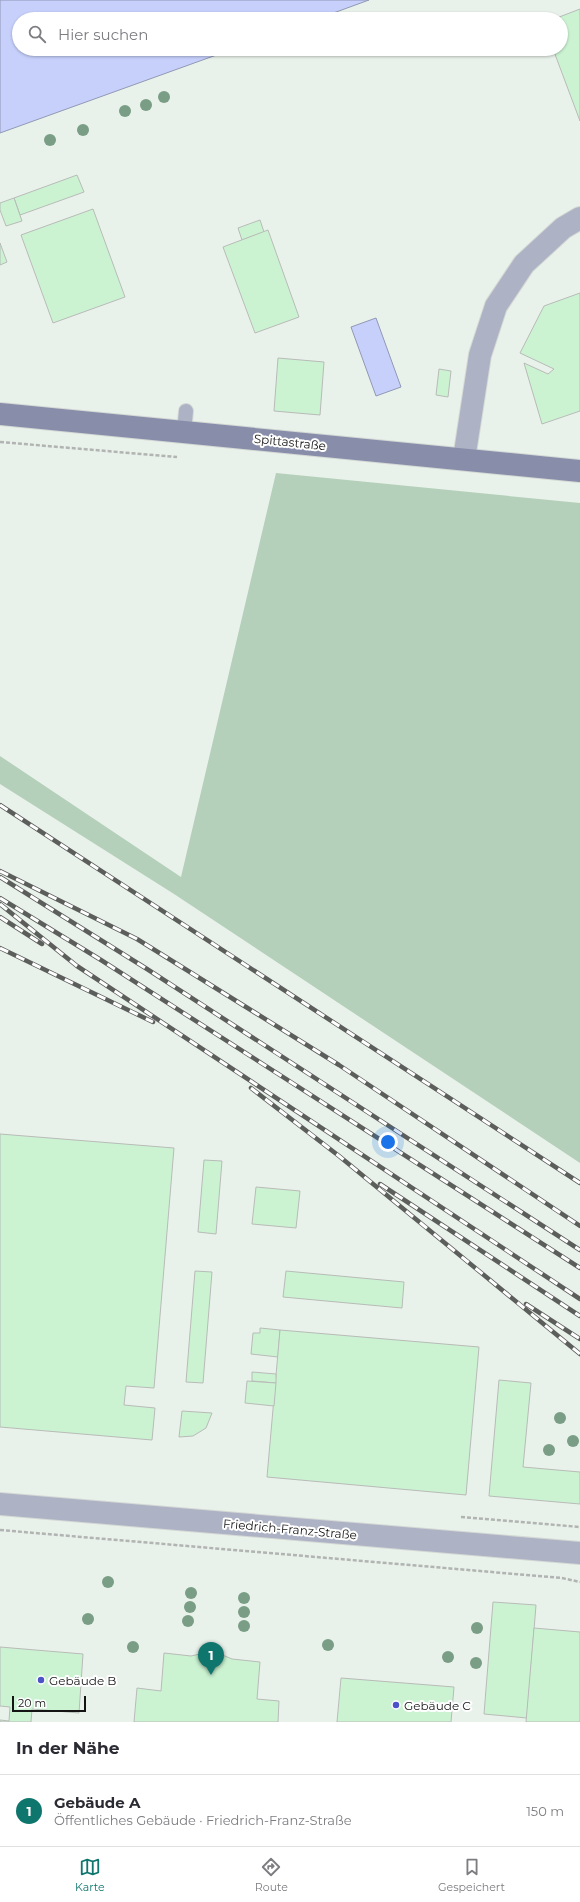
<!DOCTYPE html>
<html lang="de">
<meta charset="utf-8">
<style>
:root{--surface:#fff;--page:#f2f2f3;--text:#2b2b33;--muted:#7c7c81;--line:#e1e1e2;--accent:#0f766e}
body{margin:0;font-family:Montserrat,sans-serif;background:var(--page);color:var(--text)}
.scale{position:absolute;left:12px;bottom:10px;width:74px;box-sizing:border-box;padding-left:4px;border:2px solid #131413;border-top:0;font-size:11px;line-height:14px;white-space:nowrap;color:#131413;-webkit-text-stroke:3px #fff;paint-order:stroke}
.you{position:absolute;left:388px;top:1142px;width:14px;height:14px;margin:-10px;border:3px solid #fff;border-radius:50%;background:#1a73e8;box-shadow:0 0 0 6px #1a73e833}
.badge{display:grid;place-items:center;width:26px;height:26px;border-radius:50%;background:var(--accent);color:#fff;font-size:13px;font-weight:700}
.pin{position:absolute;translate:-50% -33px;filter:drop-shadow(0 1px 2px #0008)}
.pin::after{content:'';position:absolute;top:21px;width:14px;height:12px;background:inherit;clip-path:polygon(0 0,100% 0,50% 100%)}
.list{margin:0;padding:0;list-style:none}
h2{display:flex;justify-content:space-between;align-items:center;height:52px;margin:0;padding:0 16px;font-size:17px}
h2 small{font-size:13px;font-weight:400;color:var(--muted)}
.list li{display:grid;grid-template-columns:26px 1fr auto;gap:12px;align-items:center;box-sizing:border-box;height:72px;padding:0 16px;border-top:1px solid var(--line)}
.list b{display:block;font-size:15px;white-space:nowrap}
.list p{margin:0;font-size:13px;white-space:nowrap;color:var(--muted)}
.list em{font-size:13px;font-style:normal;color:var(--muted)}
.icon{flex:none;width:22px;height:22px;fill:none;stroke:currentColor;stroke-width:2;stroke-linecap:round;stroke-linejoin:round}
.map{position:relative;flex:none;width:580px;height:1722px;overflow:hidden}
.search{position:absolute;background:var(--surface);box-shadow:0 1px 3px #0004;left:12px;right:12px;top:12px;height:44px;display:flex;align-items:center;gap:10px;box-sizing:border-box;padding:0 14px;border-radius:22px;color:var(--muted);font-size:15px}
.sheet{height:124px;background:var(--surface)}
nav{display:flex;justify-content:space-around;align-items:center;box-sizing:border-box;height:56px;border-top:1px solid var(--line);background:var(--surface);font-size:11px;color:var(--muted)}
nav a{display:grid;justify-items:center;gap:2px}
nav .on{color:var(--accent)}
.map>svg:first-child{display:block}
.built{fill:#e9f2ea}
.green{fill:#b5d0ba}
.water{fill:#c6d0fb;stroke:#9098b5}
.building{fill:#cbf3d2;stroke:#b8bbb8}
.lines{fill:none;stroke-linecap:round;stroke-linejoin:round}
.lane-casing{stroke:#d4d8d5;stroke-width:16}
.street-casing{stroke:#d4d8d5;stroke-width:24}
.secondary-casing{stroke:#d4d8d5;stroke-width:24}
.path{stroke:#b1b4b2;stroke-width:2.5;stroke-dasharray:4 2;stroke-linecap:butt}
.lane{stroke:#aeb2c5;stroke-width:14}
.street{stroke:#aeb2c5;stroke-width:22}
.secondary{stroke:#888eaa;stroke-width:22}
.rail-casing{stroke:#5c5e5c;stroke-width:4.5}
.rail{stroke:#fff;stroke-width:3;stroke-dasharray:9;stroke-linecap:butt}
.tree{fill:#7a9d85}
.poi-dot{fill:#4c53c9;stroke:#fff;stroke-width:1.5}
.labels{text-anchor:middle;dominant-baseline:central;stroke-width:4;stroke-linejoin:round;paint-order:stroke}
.street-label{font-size:12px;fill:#131413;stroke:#fff}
.poi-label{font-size:12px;fill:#131413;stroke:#fff;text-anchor:start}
</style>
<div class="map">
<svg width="580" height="1722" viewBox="0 0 580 1722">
<rect width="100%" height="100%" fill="#f9fdfa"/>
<path class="built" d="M369,0H580V1722H0V133L233,49H561V19H317Z"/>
<path class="green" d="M276,473L580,503V1163L174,894L0,784V756L181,877Z"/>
<g class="water">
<path d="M0,0H369L317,19H19V49H233L0,133Z"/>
<path d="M376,318L401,387L376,396L351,327Z"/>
</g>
<g class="building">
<path d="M580,9V121L553,49H561V19H554Z"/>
<path d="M77,175L84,192L20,215L14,198Z"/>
<path d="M14,198L22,221L6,226L0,210V203Z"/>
<path d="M93,209L125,297L53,323L21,235Z"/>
<path d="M260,220L264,232L242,240L238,228Z"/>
<path d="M268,230L299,317L255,333L223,247Z"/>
<path d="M0,243L7,262L0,265Z"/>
<path d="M580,293V411L542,424L524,363L548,374L554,369L520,353L544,306Z"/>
<path d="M278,358L324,362L320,415L274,411Z"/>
<path d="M439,369L451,371L448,397L436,395Z"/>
<path d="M0,1134L174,1148L154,1388L126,1386L124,1405L155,1408L152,1440L0,1427Z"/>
<path d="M204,1160L222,1161L216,1234L198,1232Z"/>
<path d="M256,1187L300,1191L296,1228L252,1224Z"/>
<path d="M195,1271L212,1272L203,1383L186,1382Z"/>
<path d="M286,1271L404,1282L402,1308L283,1297Z"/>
<path d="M260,1328L280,1330L278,1357L251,1354L253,1333H260Z"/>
<path d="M280,1330L479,1347L466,1495L267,1477Z"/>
<path d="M252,1372L276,1374V1383L252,1381Z"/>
<path d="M499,1380L531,1383L523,1467L580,1472V1504L489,1496Z"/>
<path d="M247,1381L276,1383L274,1406L245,1403Z"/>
<path d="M182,1411L212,1413L206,1428L193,1436L179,1437Z"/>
<path d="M493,1602L536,1605L527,1718L484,1714Z"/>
<path d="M534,1628L580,1632V1722H526Z"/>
<path d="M0,1647L83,1654L79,1713L32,1709L31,1722H0V1720L9,1721L10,1707L0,1706Z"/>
<path d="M213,1651L232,1659L260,1662L257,1699L279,1701L278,1722H134L137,1688L161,1691L164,1653L191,1656Z"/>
<path d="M341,1678L454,1687L451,1722H337Z"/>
</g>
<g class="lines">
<g class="lane-casing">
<path id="lane" d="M184,432L186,411"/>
</g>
<g class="street-casing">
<g id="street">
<path d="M464,459L480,355L496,306L524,264L563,228L580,218"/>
<path d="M0,1504L580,1553"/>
</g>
</g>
<g class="secondary-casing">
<path id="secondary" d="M0,414L580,471"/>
</g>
<g class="path">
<path d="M0,442L177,457"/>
<path d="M461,1517L580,1527"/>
<path d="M0,1530L562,1578L580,1582"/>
</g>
<use href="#lane" class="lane"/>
<use href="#street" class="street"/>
<use href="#secondary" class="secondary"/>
<g class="rail-casing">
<g id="rail">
<path d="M0,805L580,1183"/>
<path d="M0,871L137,939L339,1065L580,1226"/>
<path d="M0,877L147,969L580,1250"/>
<path d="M0,898L101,960L580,1268"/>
<path d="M0,904L77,966L580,1299"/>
<path d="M0,917L42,944"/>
<path d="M0,948L153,1022"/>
<path d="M251,1088L339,1156L580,1354"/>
<path d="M380,1184L580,1316"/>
<path d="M526,1304L580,1339"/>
</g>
</g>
<use href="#rail" class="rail"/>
</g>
<g class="tree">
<circle cx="164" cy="97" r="6"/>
<circle cx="146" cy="105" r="6"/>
<circle cx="125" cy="111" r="6"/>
<circle cx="83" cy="130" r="6"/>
<circle cx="50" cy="140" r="6"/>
<circle cx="560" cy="1418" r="6"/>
<circle cx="573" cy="1441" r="6"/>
<circle cx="549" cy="1450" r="6"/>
<circle cx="108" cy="1582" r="6"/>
<circle cx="191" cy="1593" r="6"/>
<circle cx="244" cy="1598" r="6"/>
<circle cx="190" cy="1607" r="6"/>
<circle cx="244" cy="1612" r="6"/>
<circle cx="88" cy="1619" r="6"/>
<circle cx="188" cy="1621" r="6"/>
<circle cx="244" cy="1626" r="6"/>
<circle cx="477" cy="1628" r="6"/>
<circle cx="328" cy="1645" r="6"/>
<circle cx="133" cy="1647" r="6"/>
<circle cx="448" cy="1657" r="6"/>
<circle cx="476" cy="1663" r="6"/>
</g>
<g class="poi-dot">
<circle cx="41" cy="1680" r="4"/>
<circle cx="396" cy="1705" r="4"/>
</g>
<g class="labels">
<g class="street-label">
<text transform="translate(290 442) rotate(6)">Spittastraße</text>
<text transform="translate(290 1529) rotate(5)">Friedrich-Franz-Straße</text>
</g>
<g class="poi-label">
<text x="49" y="1680">Gebäude B</text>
<text x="404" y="1705">Gebäude C</text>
</g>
</g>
</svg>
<div class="scale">20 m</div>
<div class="you"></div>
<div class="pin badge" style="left:211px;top:1675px">1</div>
<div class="search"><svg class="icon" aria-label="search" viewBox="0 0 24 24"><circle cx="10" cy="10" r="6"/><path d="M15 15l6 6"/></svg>Hier suchen</div>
</div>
<section class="sheet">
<h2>In der Nähe<small></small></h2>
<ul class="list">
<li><span class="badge">1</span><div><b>Gebäude A</b><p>Öffentliches Gebäude · Friedrich-Franz-Straße</p></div><em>150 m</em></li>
</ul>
</section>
<nav>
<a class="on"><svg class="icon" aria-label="map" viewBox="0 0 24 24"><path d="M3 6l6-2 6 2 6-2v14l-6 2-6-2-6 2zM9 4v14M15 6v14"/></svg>Karte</a>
<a><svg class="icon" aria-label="directions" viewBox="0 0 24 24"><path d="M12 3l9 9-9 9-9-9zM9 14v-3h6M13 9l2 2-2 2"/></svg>Route</a>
<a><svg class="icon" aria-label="saved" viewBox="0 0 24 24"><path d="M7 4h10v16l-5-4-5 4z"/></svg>Gespeichert</a>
</nav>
